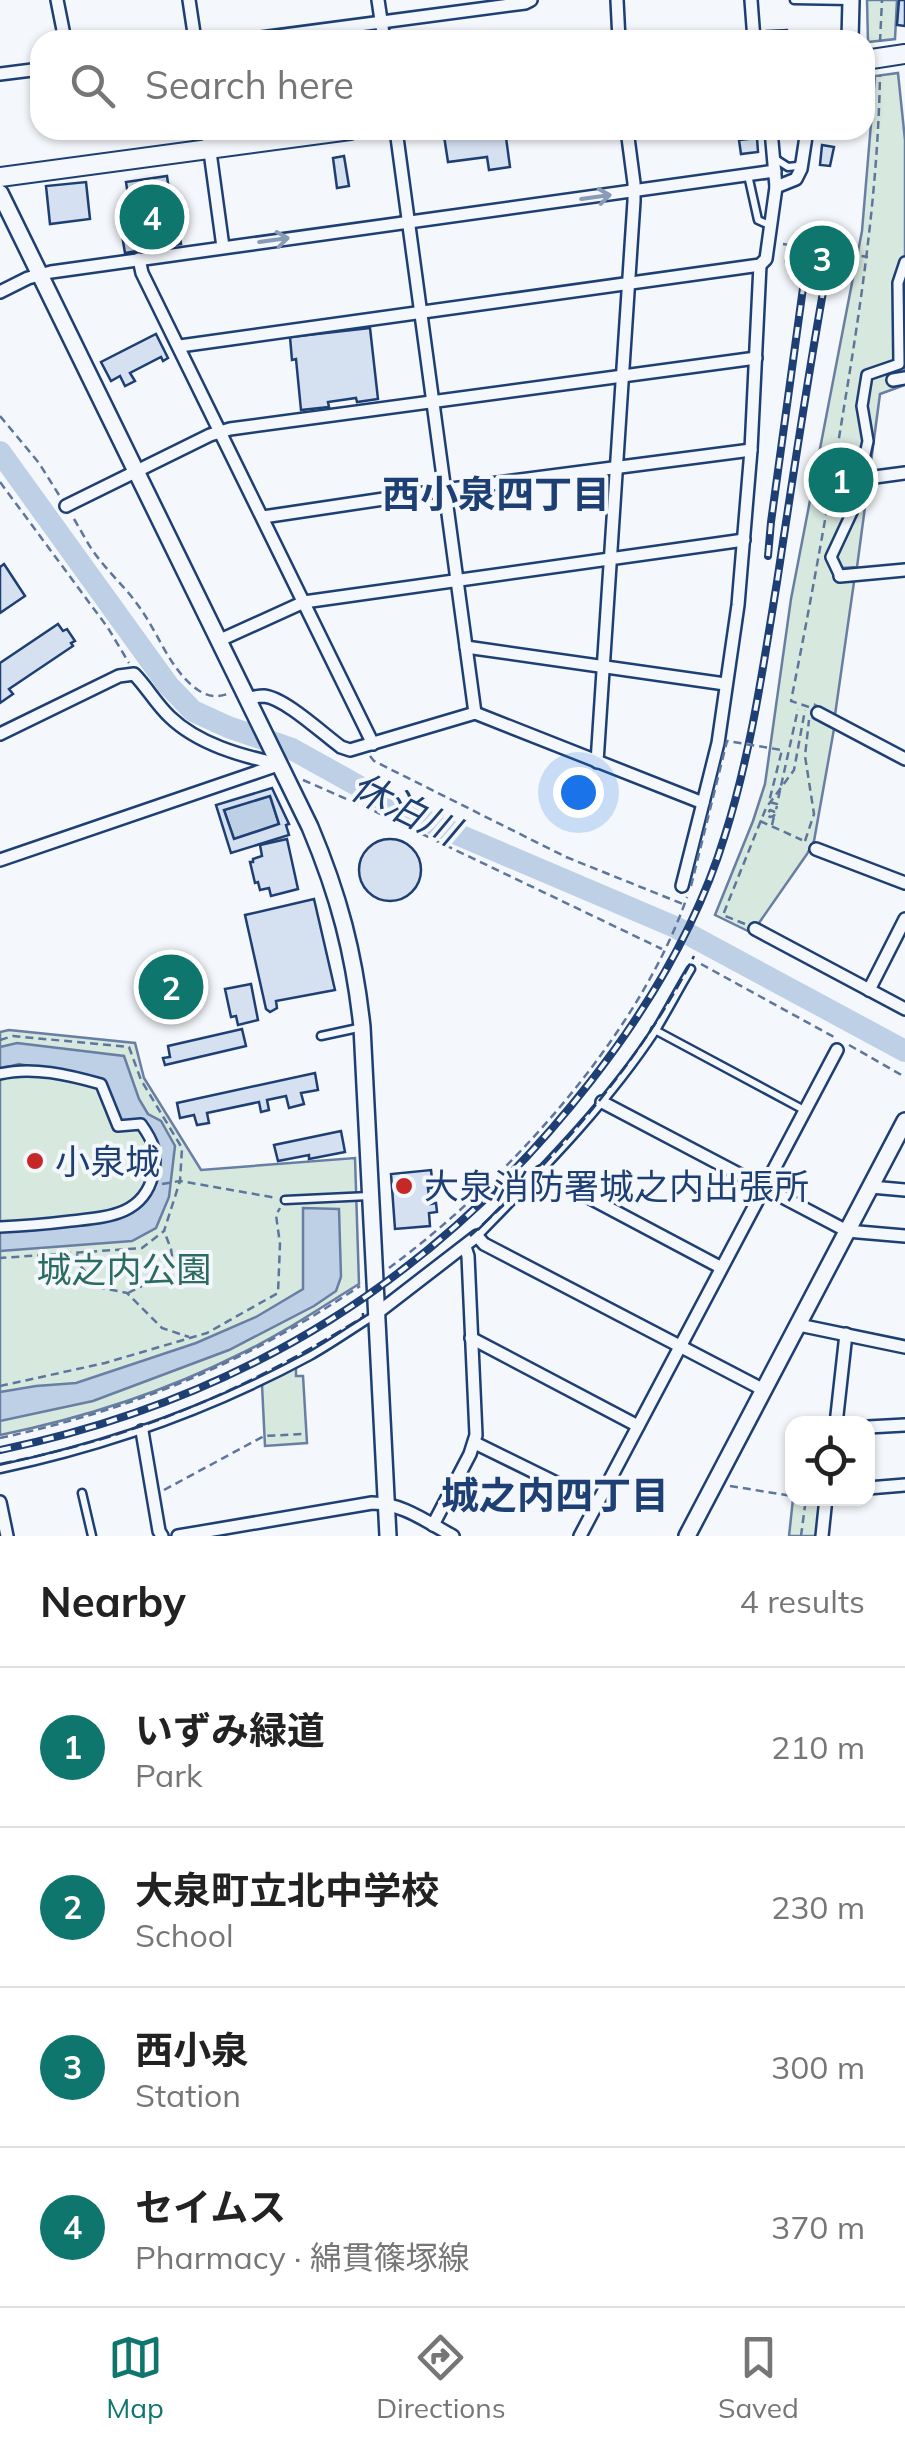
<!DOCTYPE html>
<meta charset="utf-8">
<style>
:root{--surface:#fff;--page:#f2f2f2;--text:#222;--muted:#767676;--line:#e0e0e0;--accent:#0f766e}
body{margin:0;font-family:Mulish,"Noto Sans JP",sans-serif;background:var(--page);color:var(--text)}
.controls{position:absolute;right:30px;bottom:30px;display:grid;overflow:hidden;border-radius:20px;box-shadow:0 2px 8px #0004}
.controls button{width:90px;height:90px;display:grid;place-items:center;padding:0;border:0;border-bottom:2px solid var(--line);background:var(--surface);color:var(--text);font:50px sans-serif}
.you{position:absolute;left:578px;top:792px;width:35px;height:35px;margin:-25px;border:8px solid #fff;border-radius:50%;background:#1a73e8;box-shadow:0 0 0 15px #1a73e833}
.badge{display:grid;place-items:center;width:65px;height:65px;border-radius:50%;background:var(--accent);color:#fff;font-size:32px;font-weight:700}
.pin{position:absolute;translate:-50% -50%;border:5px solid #fff;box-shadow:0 2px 10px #0006}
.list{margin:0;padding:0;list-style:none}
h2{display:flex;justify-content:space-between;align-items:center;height:130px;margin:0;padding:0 40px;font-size:42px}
h2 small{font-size:32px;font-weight:400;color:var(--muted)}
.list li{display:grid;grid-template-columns:65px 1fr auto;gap:30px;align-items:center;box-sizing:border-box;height:160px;padding:0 40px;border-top:2px solid var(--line)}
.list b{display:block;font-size:38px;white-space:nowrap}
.list p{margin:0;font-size:32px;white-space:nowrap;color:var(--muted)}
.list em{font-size:32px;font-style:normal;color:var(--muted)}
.icon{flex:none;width:55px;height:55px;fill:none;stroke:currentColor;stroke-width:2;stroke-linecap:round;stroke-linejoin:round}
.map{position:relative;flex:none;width:905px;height:1536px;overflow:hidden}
.search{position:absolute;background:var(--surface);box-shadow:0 2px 8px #0004;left:30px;right:30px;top:30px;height:110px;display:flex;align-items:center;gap:25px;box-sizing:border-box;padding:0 35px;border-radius:30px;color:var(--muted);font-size:38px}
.sheet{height:770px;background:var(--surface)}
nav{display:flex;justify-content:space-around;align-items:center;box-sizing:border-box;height:140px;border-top:2px solid var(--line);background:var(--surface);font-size:28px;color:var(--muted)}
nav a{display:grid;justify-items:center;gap:5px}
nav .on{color:var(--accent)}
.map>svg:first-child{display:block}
.green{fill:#d7e8df;stroke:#687fa3;stroke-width:2.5}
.water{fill:#bed0e5;stroke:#687fa3;stroke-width:2.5}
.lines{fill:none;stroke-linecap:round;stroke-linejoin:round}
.river{stroke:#bed0e5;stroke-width:22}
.building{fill:#d5e0f0;stroke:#1d3f73;stroke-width:2.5;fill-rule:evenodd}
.service-casing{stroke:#1d3f73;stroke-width:11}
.pedestrian-casing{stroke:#1d3f73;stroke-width:14}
.minor-casing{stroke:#1d3f73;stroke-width:16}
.tertiary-casing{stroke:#1d3f73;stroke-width:20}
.secondary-casing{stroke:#1d3f73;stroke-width:22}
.path{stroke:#5e769c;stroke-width:2.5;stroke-dasharray:8 5;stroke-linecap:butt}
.service{stroke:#f4f7fb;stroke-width:6}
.pedestrian{stroke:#f4f7fb;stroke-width:9}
.minor{stroke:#f4f7fb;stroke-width:11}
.tertiary{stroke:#f4f7fb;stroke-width:15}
.secondary{stroke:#f4f7fb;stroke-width:18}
.rail-casing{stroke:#1d3f73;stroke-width:8}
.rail{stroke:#f4f7fb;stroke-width:4;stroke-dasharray:11;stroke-linecap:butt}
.path-bridge{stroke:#5e769c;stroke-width:2.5;stroke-dasharray:8 5;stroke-linecap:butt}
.fence{stroke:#1d3f73;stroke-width:2.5;stroke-dasharray:12 5;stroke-linecap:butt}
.oneway{stroke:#889bb7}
.poi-dot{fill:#c62828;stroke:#f4f7fb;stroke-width:4}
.labels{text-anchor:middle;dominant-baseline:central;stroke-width:8;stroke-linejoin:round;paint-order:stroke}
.poi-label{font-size:35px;fill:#1d3f73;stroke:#f4f7fb;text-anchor:start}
.park-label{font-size:35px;fill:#2c6c60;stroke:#f4f7fb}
.neighbourhood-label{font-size:38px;font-weight:bold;fill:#1d3f73;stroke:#f4f7fb}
.water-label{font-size:38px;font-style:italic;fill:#1d3f73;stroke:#f4f7fb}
</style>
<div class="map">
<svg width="905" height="1536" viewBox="0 0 905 1536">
<rect width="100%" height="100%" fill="#f4f7fb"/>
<g class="green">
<path d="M867,0H897L895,39L868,42Z"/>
<path d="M898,73L905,140V385L880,394L857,567L842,568L839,581L854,582L835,715L815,705L813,718L834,729L814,841L807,854L752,933L715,915L753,821L765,784L791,599L862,231L875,76Z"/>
<path d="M9,1030L135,1043L144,1078L201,1170L355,1158L359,1284C320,1308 282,1334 240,1354C164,1392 84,1418 0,1435V1032Z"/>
<path d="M296,1367V1376H303L307,1443L265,1446L262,1385Z"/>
<path d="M793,1499H821L816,1536H789Z"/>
</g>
<g class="water">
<path d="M270,796L279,824L234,839L224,810Z"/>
<path d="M17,1043L124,1056L139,1099L148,1114L161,1121L175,1146L169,1197L156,1228L132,1241L0,1251V1232C24,1231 47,1229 70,1226C109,1222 145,1221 157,1177C162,1155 159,1137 143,1119L120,1122L103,1080L19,1064L0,1069V1047Z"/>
<path d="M303,1208L339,1209L341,1277L336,1291L314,1306L229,1350L93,1401L0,1421V1392L36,1386L76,1383L196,1343L256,1317L303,1289Z"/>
</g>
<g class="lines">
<path class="river" d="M0,452L168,685L193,711L228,727L292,749L405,812L675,927L905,1051"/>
</g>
<g class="building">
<path d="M899,0H905V26L897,25Z"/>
<path d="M787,30L788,40H768L767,31Z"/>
<path d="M486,130H505L510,167L489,170L487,157L448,162L444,136Z"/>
<path d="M757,138L758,152L741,154L739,140Z"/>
<path d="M822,145L834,147L830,166L820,165Z"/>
<path d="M344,156L349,186L337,188L333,158Z"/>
<path d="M167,176L173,219L177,218L181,244L125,253L120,223L132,222L126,182Z"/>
<path d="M86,182L90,219L50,224L46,186Z"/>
<path d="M815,247L842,251L839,269L825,267L824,273L812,271Z"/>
<path d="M787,250L814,254L813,265L786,261Z"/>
<path d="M370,328L378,399L357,402L356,398L328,402L329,407L301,410L296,359L292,360L290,337Z"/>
<path d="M156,334L168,358L163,361L161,357L130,373L135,381L125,386L120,376L111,381L101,362Z"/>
<path d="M4,564L25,596L0,613V567Z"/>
<path d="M58,624L63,631L67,629L75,641L71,643L73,646L9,689L13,694L0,703V663Z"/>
<path d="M272,788L289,824L286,825L289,835L231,853L216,805ZM270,796L279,824L234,839L224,810Z"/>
<circle cx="390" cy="870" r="31"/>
<path d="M287,839L298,889L271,896L269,888L260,890L258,882L255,883L250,862H253V859L262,856L260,845Z"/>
<path d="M314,899L335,990L276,1001L277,1008L270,1012L266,1009L245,915Z"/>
<path d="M251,984L258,1020L238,1025L236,1016L231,1017L225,989Z"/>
<path d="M242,1029L246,1046L165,1065L163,1058L170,1057L168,1046Z"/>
<path d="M315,1073L318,1090L301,1093L304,1104L289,1108L286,1096L267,1100L269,1110L261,1112L259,1102L207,1113L209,1123L197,1125L194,1115L180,1118L177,1103Z"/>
<path d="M341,1131L345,1152L309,1159V1155L278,1161L274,1145Z"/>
<path d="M431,1170L433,1188H428L430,1204L436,1203L437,1212L429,1213L430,1226L395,1229L391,1174Z"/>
</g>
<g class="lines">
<g class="service-casing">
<g id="service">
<path d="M794,0L850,1"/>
<path d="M774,158L788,167L797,166L802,161"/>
<path d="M748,175L758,220L769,225"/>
<path d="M655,1030L804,1110"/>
<path d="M321,1036L358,1028"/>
<path d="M285,1200L369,1196"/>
<path d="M478,1236C541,1171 606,1106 656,1030C668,1010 679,989 691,969"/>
<path d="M0,1469C109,1446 212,1409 310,1356C333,1343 354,1328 375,1315"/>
<path d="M82,1493L92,1536"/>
</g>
</g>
<g class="pedestrian-casing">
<g id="pedestrian">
<path d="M840,576L831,557L852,512L868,441L862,406L867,375L899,364L898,283L905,262"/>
<path d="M0,1074C32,1066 69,1075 101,1084L118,1126L141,1124C154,1142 158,1153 153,1175C143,1216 106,1217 71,1221C47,1224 24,1226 0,1227"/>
</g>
</g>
<g class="minor-casing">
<g id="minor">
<path d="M57,0L65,40"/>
<path d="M189,0L195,40"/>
<path d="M378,0L384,40"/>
<path d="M617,0L619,40"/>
<path d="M751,0L754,40"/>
<path d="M246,40L525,3L531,0"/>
<path d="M0,74L40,69"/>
<path d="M207,130L223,247"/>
<path d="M396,130L475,713"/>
<path d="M776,187L796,179L801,169L807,130"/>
<path d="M139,259L142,273L373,744"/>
<path d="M0,292L28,278L51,272L775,171"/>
<path d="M180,346L760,265L766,259L776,187L771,130"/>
<path d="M893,380L905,378"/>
<path d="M875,477L905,473"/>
<path d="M66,506L210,435L230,429L756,358"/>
<path d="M263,517L444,490L751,450"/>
<path d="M840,576L905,570"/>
<path d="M218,641L304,602L744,540"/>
<path d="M466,647L725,684"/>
<path d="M247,699C253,697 258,696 264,696C285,698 323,734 341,747L350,750L475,713L703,803L718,743L738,605L751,450L760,265"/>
<path d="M818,713L905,759"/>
<path d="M0,734L119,676L134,674C147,687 156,704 170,717C198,744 241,756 279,764"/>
<path d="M597,762L634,201V183L627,130"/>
<path d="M816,849L905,883"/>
<path d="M0,860L275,766"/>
<path d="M682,886L703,803"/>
<path d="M755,929L905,1009"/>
<path d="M869,990L905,919"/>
<path d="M602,1102L847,1231L905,1236"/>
<path d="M541,1172L720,1267"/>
<path d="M871,1187L905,1190"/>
<path d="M376,1314L477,1236L484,1244L764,1390"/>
<path d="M799,1325L905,1347"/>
<path d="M471,1338L638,1426"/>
<path d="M836,1424L846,1334"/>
<path d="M868,1427L905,1425"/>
<path d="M142,1431L159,1531L162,1536"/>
<path d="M475,1443L597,1503"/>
<path d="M868,1488L905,1485"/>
<path d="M0,1502L7,1536"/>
<path d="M433,1525L470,1454L476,1435L468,1256L465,1247"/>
<path d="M178,1536L372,1503C402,1503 427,1522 453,1536"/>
<path d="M580,1536L837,1050"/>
<path d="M822,1536L826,1498"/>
</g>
</g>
<g class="tertiary-casing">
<g id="tertiary">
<path d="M850,40L851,0"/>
<path d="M0,193L310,827C339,896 354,953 362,1027L388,1536"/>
<path d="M687,1536L905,1121"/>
</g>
</g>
<g class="secondary-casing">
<g id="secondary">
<path d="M865,60L905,54"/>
<path d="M0,177L350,130"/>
</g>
</g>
<g class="path">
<path d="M880,42L882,0"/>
<path d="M783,244L809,248"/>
<path d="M810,249L868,257"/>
<path d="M0,416L39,463L59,495"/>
<path d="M0,482L108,628L129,663"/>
<path d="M74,519C82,532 89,547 99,559C112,576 128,590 140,608C158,633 169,667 194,687C205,696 216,699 230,693"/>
<path d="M809,707L791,701C811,601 829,501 845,401C863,292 878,185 880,75"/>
<path d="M370,756L374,761L566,857L683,904"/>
<path d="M303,780L374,811L662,949"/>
<path d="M760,821L802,840"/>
<path d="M772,825L775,812"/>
<path d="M805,841L814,814L805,756L809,720"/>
<path d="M745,924L723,915L766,808L794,770L805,710"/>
<path d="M701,964L834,1037"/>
<path d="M0,1040L13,1036L129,1047L141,1080L182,1148L180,1181L164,1231L142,1248L0,1258"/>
<path d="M849,1045L905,1077"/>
<path d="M162,1184L180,1181L277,1198"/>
<path d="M77,1254L79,1264L98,1287L127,1293L162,1328L189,1337"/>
<path d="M389,1268C506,1182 639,1036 687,897"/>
<path d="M128,1293L174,1270L171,1249L164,1231"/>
<path d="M0,1386L105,1363L207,1333L278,1293L280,1244L276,1215L280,1208"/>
<path d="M0,1438C135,1409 245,1363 360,1286"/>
<path d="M730,1486L792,1496"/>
<path d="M164,1490L264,1436L302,1434"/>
<path d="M801,1536L806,1498"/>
</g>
<use href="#service" class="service"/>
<use href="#pedestrian" class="pedestrian"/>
<use href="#minor" class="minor"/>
<use href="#tertiary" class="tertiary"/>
<use href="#secondary" class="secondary"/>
<g class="rail-casing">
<g id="rail">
<path d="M768,556L771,522L803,288"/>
<path d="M0,1450C244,1399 438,1278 591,1081C648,1008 698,924 725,835C751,753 763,667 777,582C792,482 807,381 825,281"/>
</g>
</g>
<use href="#rail" class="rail"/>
<g class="path-bridge">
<path d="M775,812L770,810L767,815L770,817L774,816L777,806"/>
<path d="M691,886L727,741L782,750L769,802L777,804L798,709"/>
</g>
<g class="fence">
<path d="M470,1236C556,1160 643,1058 694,956"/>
<path d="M0,1464C137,1437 245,1391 363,1317V1313"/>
</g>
</g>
<defs><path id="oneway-shaft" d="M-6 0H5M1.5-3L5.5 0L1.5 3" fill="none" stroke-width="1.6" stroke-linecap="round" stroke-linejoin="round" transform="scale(2.5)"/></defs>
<g class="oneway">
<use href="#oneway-shaft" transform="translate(596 197) rotate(-8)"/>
<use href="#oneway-shaft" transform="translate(274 240) rotate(-8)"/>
</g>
<g class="poi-dot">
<circle cx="35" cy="1161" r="10"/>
<circle cx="404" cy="1186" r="10"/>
</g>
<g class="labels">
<g class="poi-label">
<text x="55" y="1161">小泉城</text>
<text x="424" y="1186">大泉消防署城之内出張所</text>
</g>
<g class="park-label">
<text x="124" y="1269">城之内公園</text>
</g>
<g class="neighbourhood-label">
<text x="496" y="494">西小泉四丁目</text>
<text x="555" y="1495">城之内四丁目</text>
</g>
<g class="water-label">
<text transform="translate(405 808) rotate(26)">休泊川</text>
</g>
</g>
</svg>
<div class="controls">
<button><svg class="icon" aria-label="locate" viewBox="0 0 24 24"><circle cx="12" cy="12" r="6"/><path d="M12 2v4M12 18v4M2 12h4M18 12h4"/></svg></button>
</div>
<div class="you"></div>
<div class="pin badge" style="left:841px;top:480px">1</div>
<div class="pin badge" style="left:171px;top:987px">2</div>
<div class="pin badge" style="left:822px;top:258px">3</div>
<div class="pin badge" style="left:152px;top:217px">4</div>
<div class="search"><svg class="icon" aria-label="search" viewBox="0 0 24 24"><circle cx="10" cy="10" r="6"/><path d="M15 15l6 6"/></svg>Search here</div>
</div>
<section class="sheet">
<h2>Nearby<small>4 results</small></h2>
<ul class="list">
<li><span class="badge">1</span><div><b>いずみ緑道</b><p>Park</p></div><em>210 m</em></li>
<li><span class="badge">2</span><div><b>大泉町立北中学校</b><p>School</p></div><em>230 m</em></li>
<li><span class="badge">3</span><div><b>西小泉</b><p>Station</p></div><em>300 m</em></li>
<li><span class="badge">4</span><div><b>セイムス</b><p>Pharmacy · 綿貫篠塚線</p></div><em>370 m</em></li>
</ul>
</section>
<nav>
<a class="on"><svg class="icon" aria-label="map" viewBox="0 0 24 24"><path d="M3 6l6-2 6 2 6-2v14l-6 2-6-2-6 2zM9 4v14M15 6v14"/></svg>Map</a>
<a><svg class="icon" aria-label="directions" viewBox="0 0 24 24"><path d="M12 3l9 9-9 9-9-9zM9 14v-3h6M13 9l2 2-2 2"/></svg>Directions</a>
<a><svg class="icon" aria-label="saved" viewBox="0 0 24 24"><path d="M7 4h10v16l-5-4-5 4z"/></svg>Saved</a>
</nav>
